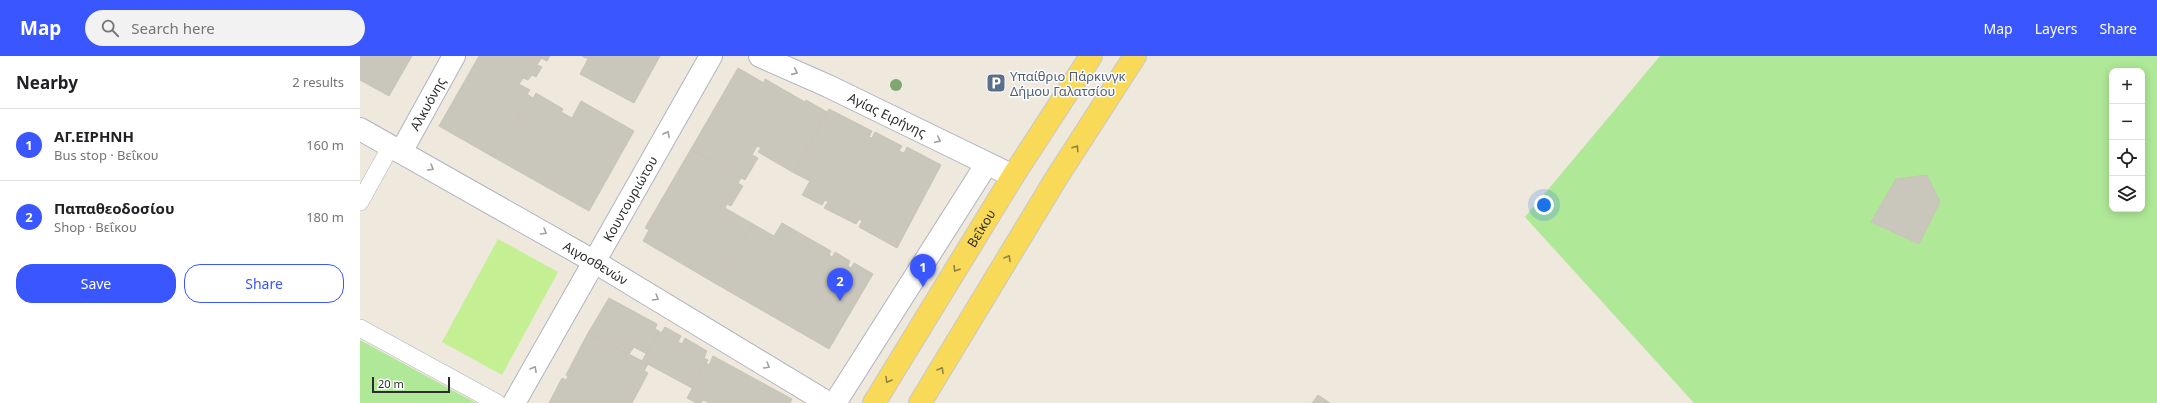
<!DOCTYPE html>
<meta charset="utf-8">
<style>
:root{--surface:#fff;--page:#f2f2f2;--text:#202124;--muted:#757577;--line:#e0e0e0;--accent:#3956ff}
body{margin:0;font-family:"Noto Sans",sans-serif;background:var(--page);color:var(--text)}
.controls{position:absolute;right:12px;top:12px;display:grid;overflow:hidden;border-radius:8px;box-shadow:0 2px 10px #0003}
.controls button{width:36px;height:36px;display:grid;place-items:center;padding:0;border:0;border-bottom:1px solid var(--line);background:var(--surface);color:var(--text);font:20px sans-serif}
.scale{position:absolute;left:12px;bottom:10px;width:78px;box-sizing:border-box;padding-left:4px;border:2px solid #2c2c2c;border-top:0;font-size:11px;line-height:14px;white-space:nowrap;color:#2c2c2c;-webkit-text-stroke:3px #fff;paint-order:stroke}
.you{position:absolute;left:1184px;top:149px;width:14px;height:14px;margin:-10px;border:3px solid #fff;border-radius:50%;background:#1a73e8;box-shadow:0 0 0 6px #1a73e833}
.badge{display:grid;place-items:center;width:26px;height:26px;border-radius:50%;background:var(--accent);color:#fff;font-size:13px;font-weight:700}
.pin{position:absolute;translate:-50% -33px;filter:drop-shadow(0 1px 2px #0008)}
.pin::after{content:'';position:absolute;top:21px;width:14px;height:12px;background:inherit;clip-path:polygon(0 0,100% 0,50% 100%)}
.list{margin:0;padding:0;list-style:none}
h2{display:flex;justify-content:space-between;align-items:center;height:52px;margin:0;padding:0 16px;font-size:17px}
h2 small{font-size:13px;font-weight:400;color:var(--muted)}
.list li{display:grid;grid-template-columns:26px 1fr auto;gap:12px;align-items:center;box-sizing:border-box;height:72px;padding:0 16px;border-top:1px solid var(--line)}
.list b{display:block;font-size:15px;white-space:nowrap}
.list p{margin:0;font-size:13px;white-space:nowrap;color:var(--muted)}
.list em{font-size:13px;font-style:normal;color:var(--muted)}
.actions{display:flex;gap:8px;padding:12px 16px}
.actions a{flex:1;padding:9px 0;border:1px solid var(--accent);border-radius:16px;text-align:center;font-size:14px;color:var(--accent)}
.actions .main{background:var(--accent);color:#fff}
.icon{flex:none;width:22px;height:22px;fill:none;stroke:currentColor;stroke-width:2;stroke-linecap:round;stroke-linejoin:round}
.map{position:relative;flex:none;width:1797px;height:347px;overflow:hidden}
header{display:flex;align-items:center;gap:24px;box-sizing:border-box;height:56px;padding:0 20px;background:var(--accent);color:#fff}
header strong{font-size:19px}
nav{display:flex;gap:22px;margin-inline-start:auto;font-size:14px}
.search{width:280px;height:36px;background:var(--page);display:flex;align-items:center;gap:10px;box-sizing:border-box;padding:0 14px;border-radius:22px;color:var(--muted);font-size:15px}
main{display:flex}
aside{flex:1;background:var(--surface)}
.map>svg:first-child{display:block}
.green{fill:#afe897;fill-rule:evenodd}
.pitch{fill:#c4ef92}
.building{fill:#c9c6bc;stroke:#cac4b7}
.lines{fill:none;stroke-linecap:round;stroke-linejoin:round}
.pedestrian-casing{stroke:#b1b3c0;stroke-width:18}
.minor-casing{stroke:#b1b3c0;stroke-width:24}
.primary-casing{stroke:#c8c8c8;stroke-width:24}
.pedestrian{stroke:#fff;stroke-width:17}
.minor{stroke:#fff;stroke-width:22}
.primary{stroke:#f9da58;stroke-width:22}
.tree{fill:#7fa570}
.oneway{stroke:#a0a0a0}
.oneway2{stroke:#928342}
.labels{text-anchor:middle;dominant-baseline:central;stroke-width:3;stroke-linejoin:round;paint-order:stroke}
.service-label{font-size:13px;fill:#4e5e75;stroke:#fff;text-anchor:start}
.street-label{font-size:13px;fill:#2c2c2c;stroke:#fff}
</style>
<header>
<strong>Map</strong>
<div class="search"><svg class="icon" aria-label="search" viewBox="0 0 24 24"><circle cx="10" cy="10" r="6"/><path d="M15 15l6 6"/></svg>Search here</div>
<nav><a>Map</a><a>Layers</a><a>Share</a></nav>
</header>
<main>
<aside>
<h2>Nearby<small>2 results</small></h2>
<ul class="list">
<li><span class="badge">1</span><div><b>ΑΓ.ΕΙΡΗΝΗ</b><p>Bus stop · Βεΐκου</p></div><em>160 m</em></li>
<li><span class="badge">2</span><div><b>Παπαθεοδοσίου</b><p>Shop · Βεΐκου</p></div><em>180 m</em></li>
</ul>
<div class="actions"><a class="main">Save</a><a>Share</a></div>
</aside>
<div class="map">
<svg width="1797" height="347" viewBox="0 0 1797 347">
<rect width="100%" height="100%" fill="#eee8dd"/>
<g class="green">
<path d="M1300,0H1797V347H1334L1165,161ZM1752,15H1782V153H1752Z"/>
<path d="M0,284L116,347H0Z"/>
</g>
<path class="pitch" d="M138,183L198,216L142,319L82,286Z"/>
<g class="building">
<path d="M0,0H52L29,40L0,24Z"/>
<path d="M119,0H172L180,4L177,9L182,11L176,21L172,19L168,24L163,22L159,28L170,34L167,38L170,40L135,102L79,70Z"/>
<path d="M172,0H190L187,5L181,2L180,4Z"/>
<path d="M222,0H300L274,47L220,18L228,3Z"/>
<path d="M378,12L404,27L405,23L445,46L446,44L467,56L434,117L398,96L401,92L397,90L392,99L398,102L385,124L331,93Z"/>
<path d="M176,37L203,53L201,56L212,62L221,45L274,75L229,155L135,102L170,40L173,42Z"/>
<path d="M469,53L512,75L509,81L512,82L515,76L542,90L539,95L544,97L547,91L581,109L537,192L499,171L502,165L499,163L496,168L464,152L468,146L465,144L462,149L442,139L450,125L434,117Z"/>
<path d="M331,93L381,122L378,127L383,130L371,150L367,148L365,152L393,168L358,229L283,185L289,174L285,172Z"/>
<path d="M1567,119L1580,146L1559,188L1511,166L1536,123Z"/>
<path d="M422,167L471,195L469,199L472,201L475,196L490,205L488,210L491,212L494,207L513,218L469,293L358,229L393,168L414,180Z"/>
<path d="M249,242L297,268L295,273L299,275L287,298L274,291L269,298L228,277Z"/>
<path d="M305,271L321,280L318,286L322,288L325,282L347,295L344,302L348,304L332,332L282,305L299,275L301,277Z"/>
<path d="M228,277L288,308L284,315L288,317L272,347H189L202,322L206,324L208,320L206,319Z"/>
<path d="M353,300L432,343L430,347H349L343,344L341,347H336L327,342L346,307L349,309Z"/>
<path d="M958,339L970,347H952Z"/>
</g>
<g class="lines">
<g class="pedestrian-casing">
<g id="pedestrian">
<path d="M0,146L31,90"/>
<path d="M0,272L137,347"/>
</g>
</g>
<g class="minor-casing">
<g id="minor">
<path id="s1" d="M400,0L468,30L653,120"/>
<path id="s2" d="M0,73L235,206L468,347"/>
<path id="s3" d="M41,96L94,0"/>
<path id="s4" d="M154,347L351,0"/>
<path d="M475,347L626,109"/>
</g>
</g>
<g class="primary-casing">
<g id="primary">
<path id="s5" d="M514,347L653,120L731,0"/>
<path d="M560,347L697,121L775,0"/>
</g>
</g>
<use href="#pedestrian" class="pedestrian"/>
<use href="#minor" class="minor"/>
<use href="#primary" class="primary"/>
</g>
<circle class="tree" cx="536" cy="29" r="6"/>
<defs><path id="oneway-chevron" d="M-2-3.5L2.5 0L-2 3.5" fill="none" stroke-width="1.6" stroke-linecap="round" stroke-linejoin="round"/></defs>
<g class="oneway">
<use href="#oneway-chevron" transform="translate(435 16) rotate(24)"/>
<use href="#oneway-chevron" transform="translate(307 78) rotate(-61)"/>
<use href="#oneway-chevron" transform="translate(578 84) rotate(26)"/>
<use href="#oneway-chevron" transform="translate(71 112) rotate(30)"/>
<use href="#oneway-chevron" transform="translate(184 176) rotate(30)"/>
<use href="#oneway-chevron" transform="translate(296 242) rotate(31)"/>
<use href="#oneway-chevron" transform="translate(407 310) rotate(31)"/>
<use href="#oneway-chevron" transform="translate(174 313) rotate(-60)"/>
</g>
<g class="oneway2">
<use href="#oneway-chevron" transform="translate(716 92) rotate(-57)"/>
<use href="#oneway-chevron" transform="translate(648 202) rotate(-59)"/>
<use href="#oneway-chevron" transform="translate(596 213) rotate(122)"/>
<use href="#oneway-chevron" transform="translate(581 314) rotate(-59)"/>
<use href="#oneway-chevron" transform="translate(528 324) rotate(121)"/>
</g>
<defs>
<g id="parking-square" transform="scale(1)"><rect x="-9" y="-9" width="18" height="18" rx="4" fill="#5c6f8a" stroke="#fff"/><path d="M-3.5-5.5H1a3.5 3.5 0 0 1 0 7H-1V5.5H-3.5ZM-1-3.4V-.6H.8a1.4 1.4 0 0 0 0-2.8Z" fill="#fff"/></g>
</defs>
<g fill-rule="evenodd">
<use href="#parking-square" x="636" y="27"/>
</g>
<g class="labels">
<g class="service-label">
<text x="650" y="20">Υπαίθριο Πάρκινγκ<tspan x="650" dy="15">Δήμου Γαλατσίου</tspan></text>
</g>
<g class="street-label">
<text stroke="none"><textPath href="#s3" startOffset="55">Αλκυόνης</textPath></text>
<text stroke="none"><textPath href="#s1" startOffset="140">Αγίας Ειρήνης</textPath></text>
<text stroke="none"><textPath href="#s4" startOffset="235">Κουντουριώτου</textPath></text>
<text stroke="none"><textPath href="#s5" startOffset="205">Βεΐκου</textPath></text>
<text stroke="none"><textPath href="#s2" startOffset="271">Αιγοσθενών</textPath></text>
</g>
</g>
</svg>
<div class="controls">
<button>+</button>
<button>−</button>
<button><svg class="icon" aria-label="locate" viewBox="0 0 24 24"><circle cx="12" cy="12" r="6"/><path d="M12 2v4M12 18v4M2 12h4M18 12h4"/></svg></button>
<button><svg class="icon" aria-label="layers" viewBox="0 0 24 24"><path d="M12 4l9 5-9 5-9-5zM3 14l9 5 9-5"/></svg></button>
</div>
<div class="scale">20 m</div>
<div class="you"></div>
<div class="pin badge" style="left:563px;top:231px">1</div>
<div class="pin badge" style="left:480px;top:245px">2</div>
</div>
</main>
